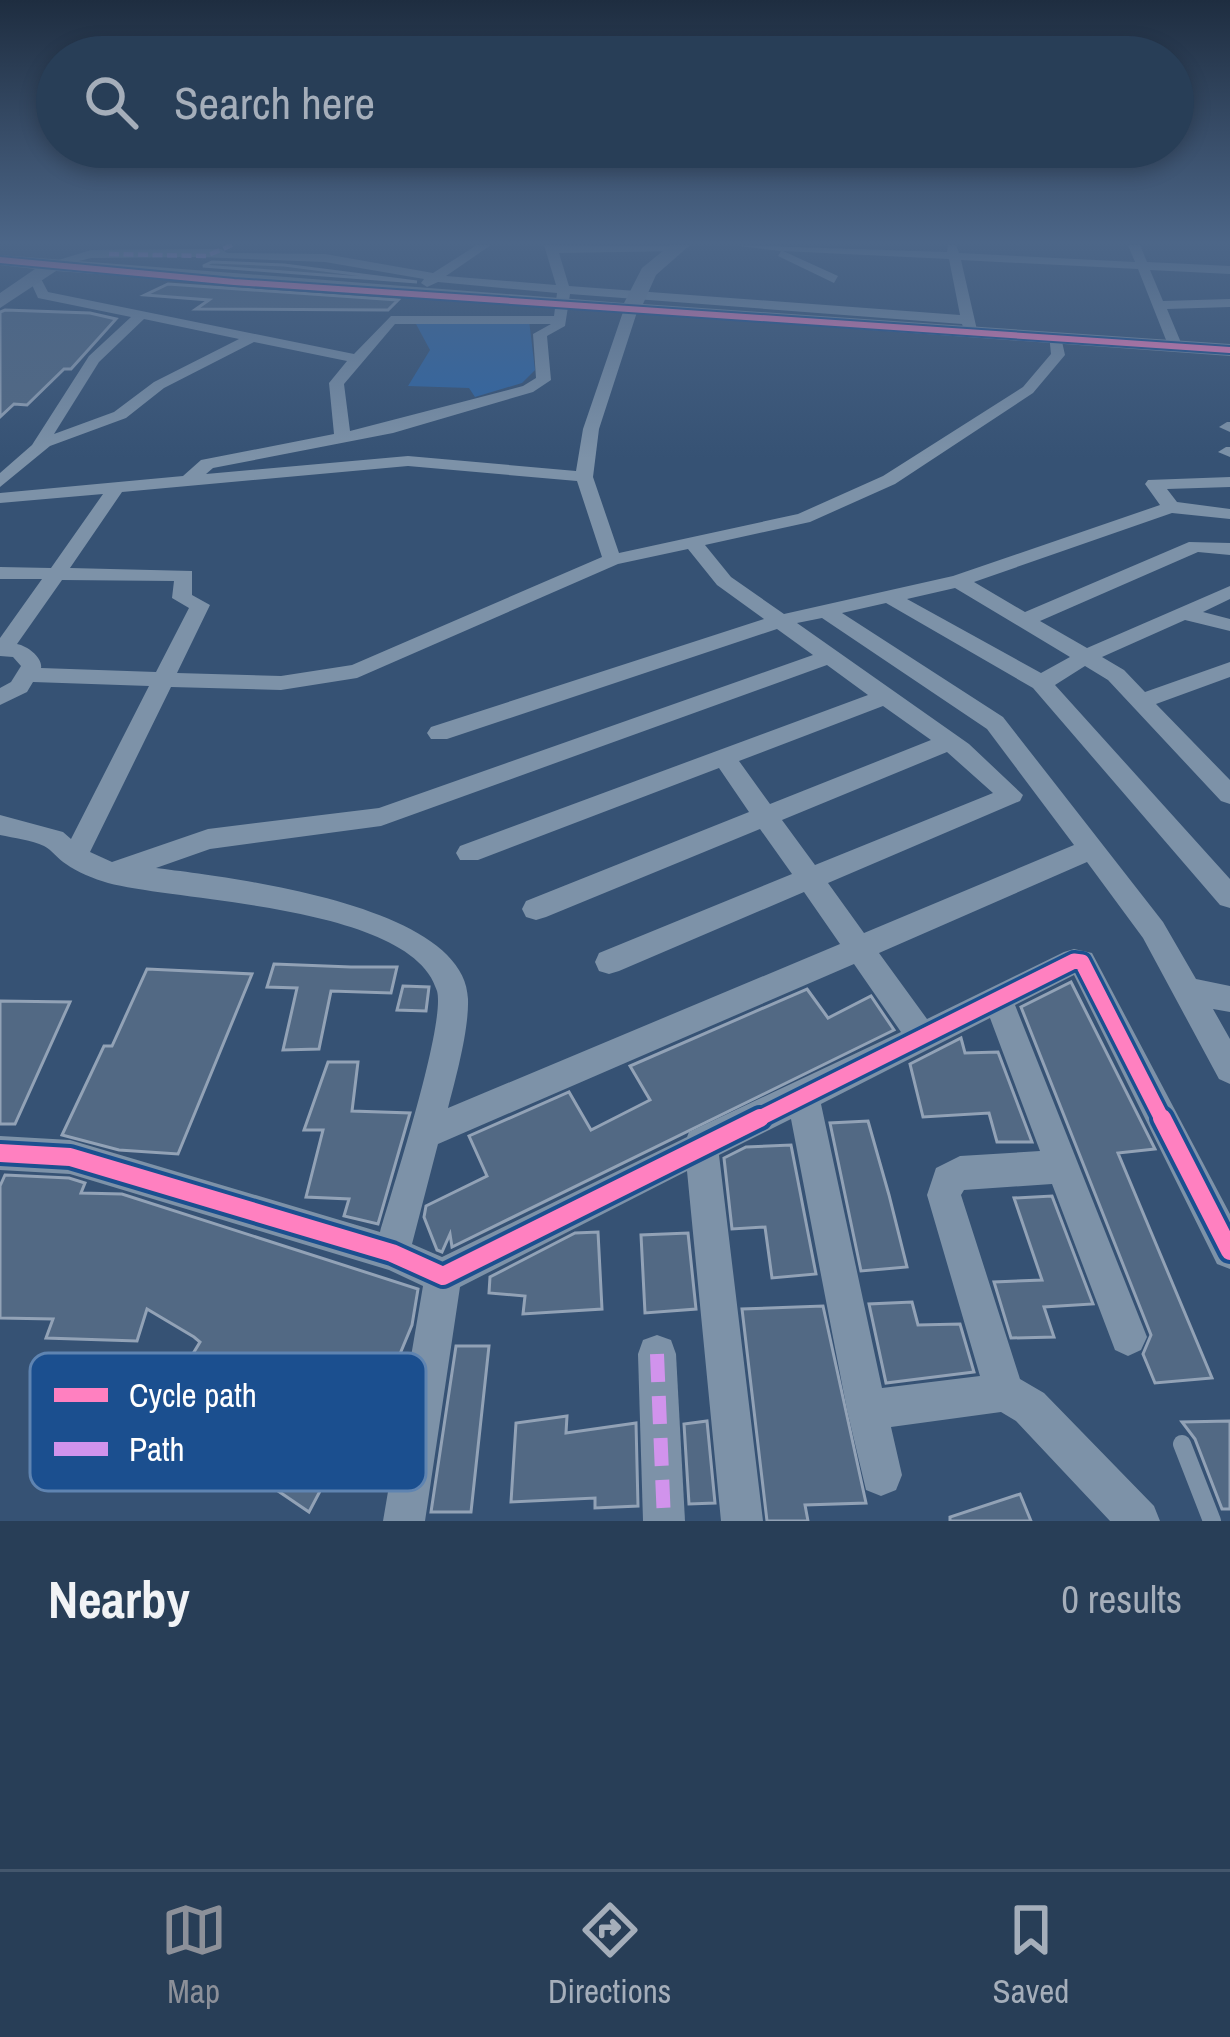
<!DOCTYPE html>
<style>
:root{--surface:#283e57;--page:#344961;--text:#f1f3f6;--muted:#a5aeba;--line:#44576d;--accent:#8c9099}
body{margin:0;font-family:"Archivo Narrow",sans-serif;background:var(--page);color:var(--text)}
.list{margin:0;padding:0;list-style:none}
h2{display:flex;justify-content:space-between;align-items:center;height:156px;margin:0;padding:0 48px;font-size:51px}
h2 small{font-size:39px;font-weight:400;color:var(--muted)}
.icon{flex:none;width:66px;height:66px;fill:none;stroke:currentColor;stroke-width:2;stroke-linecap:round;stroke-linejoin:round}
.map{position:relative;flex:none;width:1230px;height:1521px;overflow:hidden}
.search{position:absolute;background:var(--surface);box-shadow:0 6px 18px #0003;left:36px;right:36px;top:36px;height:132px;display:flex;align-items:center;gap:30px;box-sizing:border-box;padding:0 42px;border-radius:66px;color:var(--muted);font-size:45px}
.sheet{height:348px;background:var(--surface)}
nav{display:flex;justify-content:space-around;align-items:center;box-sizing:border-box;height:168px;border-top:3px solid var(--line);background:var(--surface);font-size:33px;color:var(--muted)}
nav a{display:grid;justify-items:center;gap:6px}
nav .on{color:var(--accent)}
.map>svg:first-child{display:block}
.green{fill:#2f66a5}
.building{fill:#526984;stroke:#92a2b6;stroke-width:3}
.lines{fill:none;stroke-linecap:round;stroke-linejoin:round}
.lane{stroke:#7d92a8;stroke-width:18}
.street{fill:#7d92a8;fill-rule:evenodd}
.secondary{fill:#798da4;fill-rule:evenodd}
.quiet-far1{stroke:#d193ec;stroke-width:4.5;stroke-dasharray:10 4.5;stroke-linecap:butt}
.quiet{stroke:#d193ec;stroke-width:14;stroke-dasharray:28 14;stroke-linecap:butt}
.cycleway-far2-casing{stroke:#1b4f8f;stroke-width:10}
.cycleway-far1-casing{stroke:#1b4f8f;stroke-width:22}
.cycleway-casing{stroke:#1b4f8f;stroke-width:26}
.cycleway-far2{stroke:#ff80c0;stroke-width:6}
.cycleway-far1{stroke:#ff80c0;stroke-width:15}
.cycleway{stroke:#ff80c0;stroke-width:18}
.key{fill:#1b4f8f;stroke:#5f84b1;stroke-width:3}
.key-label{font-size:33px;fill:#fff}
</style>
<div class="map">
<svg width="1230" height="1521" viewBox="0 0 1230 1521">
<rect width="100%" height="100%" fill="#365274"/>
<path class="green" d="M529,320L535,370L522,383L475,397L469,388L408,386L430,350L416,324Z"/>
<g class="building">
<path d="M212,262L284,265L417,282L203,266Z"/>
<path d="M168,284L398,300L388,310L196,309L209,300L145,295Z"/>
<path d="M5,310L90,313L116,319L71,369H64L27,405L14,404L0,417V312Z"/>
<path d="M274,964L351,967H397L391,993L331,991L319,1049L283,1050L297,988L267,987Z"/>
<path d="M147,969L252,974L178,1154L119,1150L62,1135L104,1046H112Z"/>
<path d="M1071,982L1155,1149L1118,1153L1212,1378L1155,1383L1143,1354L1151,1335L1021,1007Z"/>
<path d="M403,986L429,987L426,1011L397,1010Z"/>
<path d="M807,989L828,1018L871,996L894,1030L452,1247L450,1234L442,1252L437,1250L424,1217L426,1206L487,1176L469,1136L569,1092L591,1130L650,1100L630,1066Z"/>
<path d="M0,1001L70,1002L15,1124H0Z"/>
<path d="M961,1038L965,1053L998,1052L1032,1142H997L989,1113L923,1117L910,1064Z"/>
<path d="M328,1062H358L352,1111L410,1113L378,1224L344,1216L349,1199L306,1197L323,1130H304Z"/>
<path d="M868,1121L889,1195L907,1267L861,1271L830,1123Z"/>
<path d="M791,1145L816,1274L772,1278L765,1227L732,1229L724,1158L746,1147Z"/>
<path d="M5,1175L69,1178L85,1183L81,1193L122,1194L418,1289L412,1325L372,1421L360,1415L309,1512L237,1463L154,1418L200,1342L194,1337L147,1309L137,1341L46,1338L53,1319L0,1318V1186Z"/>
<path d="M1052,1196L1093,1304L1044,1307L1054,1337L1011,1338L994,1282L1042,1280L1014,1198Z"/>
<path d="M598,1232L602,1309L523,1314L525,1296L489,1293L490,1277L575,1233Z"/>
<path d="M688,1233L696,1309L645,1313L641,1235Z"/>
<path d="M912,1302L918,1325L960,1324L974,1372L886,1383L869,1304Z"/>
<path d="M823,1306L866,1503L805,1505L808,1521H767L742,1309Z"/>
<path d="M456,1346H489L471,1512H431Z"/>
<path d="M567,1416L566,1433L636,1423L638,1506L595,1508V1498L511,1502L516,1423Z"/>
<path d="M707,1421L715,1503L689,1504L684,1424Z"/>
<path d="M1230,1421V1509H1222L1195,1439L1182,1422Z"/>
<path d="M1020,1494L1031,1521H950V1517Z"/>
</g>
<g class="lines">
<path class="lane" d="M1182,1444L1212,1521"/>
<g class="street">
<path d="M477,245H491L446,276L556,285L544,245L677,246L681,251L559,253L569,286L960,315L949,259L783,251L838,276L834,283L778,256L781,251L732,245L947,252L948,245H956L959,253L1135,262L1128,245H1140L1147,262L1230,266V274L1150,270L1163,301L1230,299V307L1167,309L1182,345L1175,349L1168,345L1138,269L961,260L977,330L970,334L965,333L962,324L570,294L565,326L547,336L551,380L533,392L393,433L213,468L206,474L408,456L576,471L583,429L624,309L631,305L638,309L599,429L593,477L619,553L798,514L883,476L1023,387L1051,354L1049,334L1061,337L1065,355L1033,393L895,484L810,522L705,545L731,577L784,614L953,576L1160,505L1145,484L1148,480L1230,477V487L1167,489L1177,502L1230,509V519L1172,513L974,582L1025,612L1189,542L1230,543V555L1198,552L1040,621L1087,648L1230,586V599L1203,612L1230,619V631L1185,620L1102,657L1124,670L1145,692L1230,662V677L1156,704L1230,780V804L1221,801L1108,680L1085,666L1055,685L1230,879V908L1220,905L1033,688L886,603L842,613L1003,717L1163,922L1196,979L1230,986V1012L1213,1009L1230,1039V1084L1219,1079L1143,938L1087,862L879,953L927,1019L1064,952L1074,949L1092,953L1230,1214V1269L1217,1264L1074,975L1015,1005L1147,1337L1141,1350L1128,1356L1115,1350L1052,1184L964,1190L961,1195L1020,1379L1044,1393L1154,1506L1160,1521H1110L1016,1421L1001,1412L891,1427L902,1475L896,1490L881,1496L866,1490L847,1410L791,1119L719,1155L763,1521H721L687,1171L460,1287L425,1521H383L423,1286L389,1270L70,1174L0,1170V1136L70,1140L380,1232C392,1190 446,1024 437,991C413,905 179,902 108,883C94,879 77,872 66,864C58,859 52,850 44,846C32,840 14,838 0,835V815L63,832L71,839L149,686L33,682L27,692L0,705V688L11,682L21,666L13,657L0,656V638L42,579H0V567L51,568L103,494L0,503V493L183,476L201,460L334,434L329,383L347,361L254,342L164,388L126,418L50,446L0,487V473L32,445L89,356L131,317L38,298L28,276L38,273L48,292L354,354L391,316H554L557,293L438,282L427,287L421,283L424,279L325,262L201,257L91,258L55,267L49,263L91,250L221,249L227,253L325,254L433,273ZM144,319L239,339L154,382L114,412L54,434L99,362ZM395,324H551L533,334L536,378L523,386L350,431L344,384ZM408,466L577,481L602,557L352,665L281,676L177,673L210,605L192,595V571L70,568L122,492ZM688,549L717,585L764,619L431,727L427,733L431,739H447L777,629L813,655L379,808L208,829L112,862L90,852L171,687L281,690L357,678L618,564ZM62,580L174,581L172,598L189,608L156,672L41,668C43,658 28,646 17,644ZM955,588L1070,657L1041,673L907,599ZM822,618L987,729L1074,845L864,933L828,883L1020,801L1023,795L969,744L797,623ZM827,665L868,695L460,846L456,853L460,860H478L719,768L749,812L526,901L522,909L526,917L536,920L546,917L760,829L792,874L599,953L595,962L599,971L609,974L619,971L804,892L840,944L448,1108C456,1077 469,1030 468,999C466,904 226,877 156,868L210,849L381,826ZM883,706L931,740L770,804L739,761ZM947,752L993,793L815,865L782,820ZM854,964L901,1032L689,1132L687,1137L442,1257L412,1244L438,1144ZM990,1018L1040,1151L960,1156L936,1168L927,1195L980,1376L882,1388L821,1104Z"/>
<path d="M1227,422H1230V432L1219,427Z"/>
<path d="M1226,447H1230V457L1218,452Z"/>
<path d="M657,1335L671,1340L676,1354L685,1521H643L638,1354L643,1340Z"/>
</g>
<path class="secondary" d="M670,245H690L656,275L643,304L1230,344V356L56,271L0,308V293L35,269L0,265V255L624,303L642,268Z"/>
<path class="quiet-far1" d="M109,254L206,256L232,245"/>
<path class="quiet" d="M657,1354L664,1521"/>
<g class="cycleway-far2-casing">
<path id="cycleway-far2" d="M0,260L234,282L1230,350"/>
</g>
<g class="cycleway-far1-casing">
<path id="cycleway-far1" d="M754,1121L1074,961L1082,962L1163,1121"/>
</g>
<g class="cycleway-casing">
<g id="cycleway">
<path d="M1162,1118L1230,1251"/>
<path d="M0,1153L70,1157L392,1253L443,1276L760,1118"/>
</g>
</g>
<use href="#cycleway-far2" class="cycleway-far2"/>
<use href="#cycleway-far1" class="cycleway-far1"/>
<use href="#cycleway" class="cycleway"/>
</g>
<linearGradient id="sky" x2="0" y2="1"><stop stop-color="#1e2d40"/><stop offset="0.53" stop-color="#4c6688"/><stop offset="1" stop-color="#4c6688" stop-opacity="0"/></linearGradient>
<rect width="1230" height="458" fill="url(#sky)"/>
<rect x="30" y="1353" width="396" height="138" rx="18" class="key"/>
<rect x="54" y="1388" width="54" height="14" fill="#ff80c0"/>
<rect x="54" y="1442" width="54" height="14" fill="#d193ec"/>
<g class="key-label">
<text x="129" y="1407">Cycle path</text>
<text x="129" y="1461">Path</text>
</g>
</svg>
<div class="search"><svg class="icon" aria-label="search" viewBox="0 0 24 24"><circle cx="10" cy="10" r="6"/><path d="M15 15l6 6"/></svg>Search here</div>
</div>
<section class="sheet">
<h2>Nearby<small>0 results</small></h2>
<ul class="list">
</ul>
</section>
<nav>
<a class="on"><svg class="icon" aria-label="map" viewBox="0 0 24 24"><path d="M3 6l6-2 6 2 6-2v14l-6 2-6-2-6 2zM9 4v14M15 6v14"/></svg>Map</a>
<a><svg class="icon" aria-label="directions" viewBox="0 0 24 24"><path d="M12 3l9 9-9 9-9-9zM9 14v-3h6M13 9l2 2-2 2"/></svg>Directions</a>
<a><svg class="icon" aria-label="saved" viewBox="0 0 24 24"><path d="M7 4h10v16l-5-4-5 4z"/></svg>Saved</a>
</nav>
